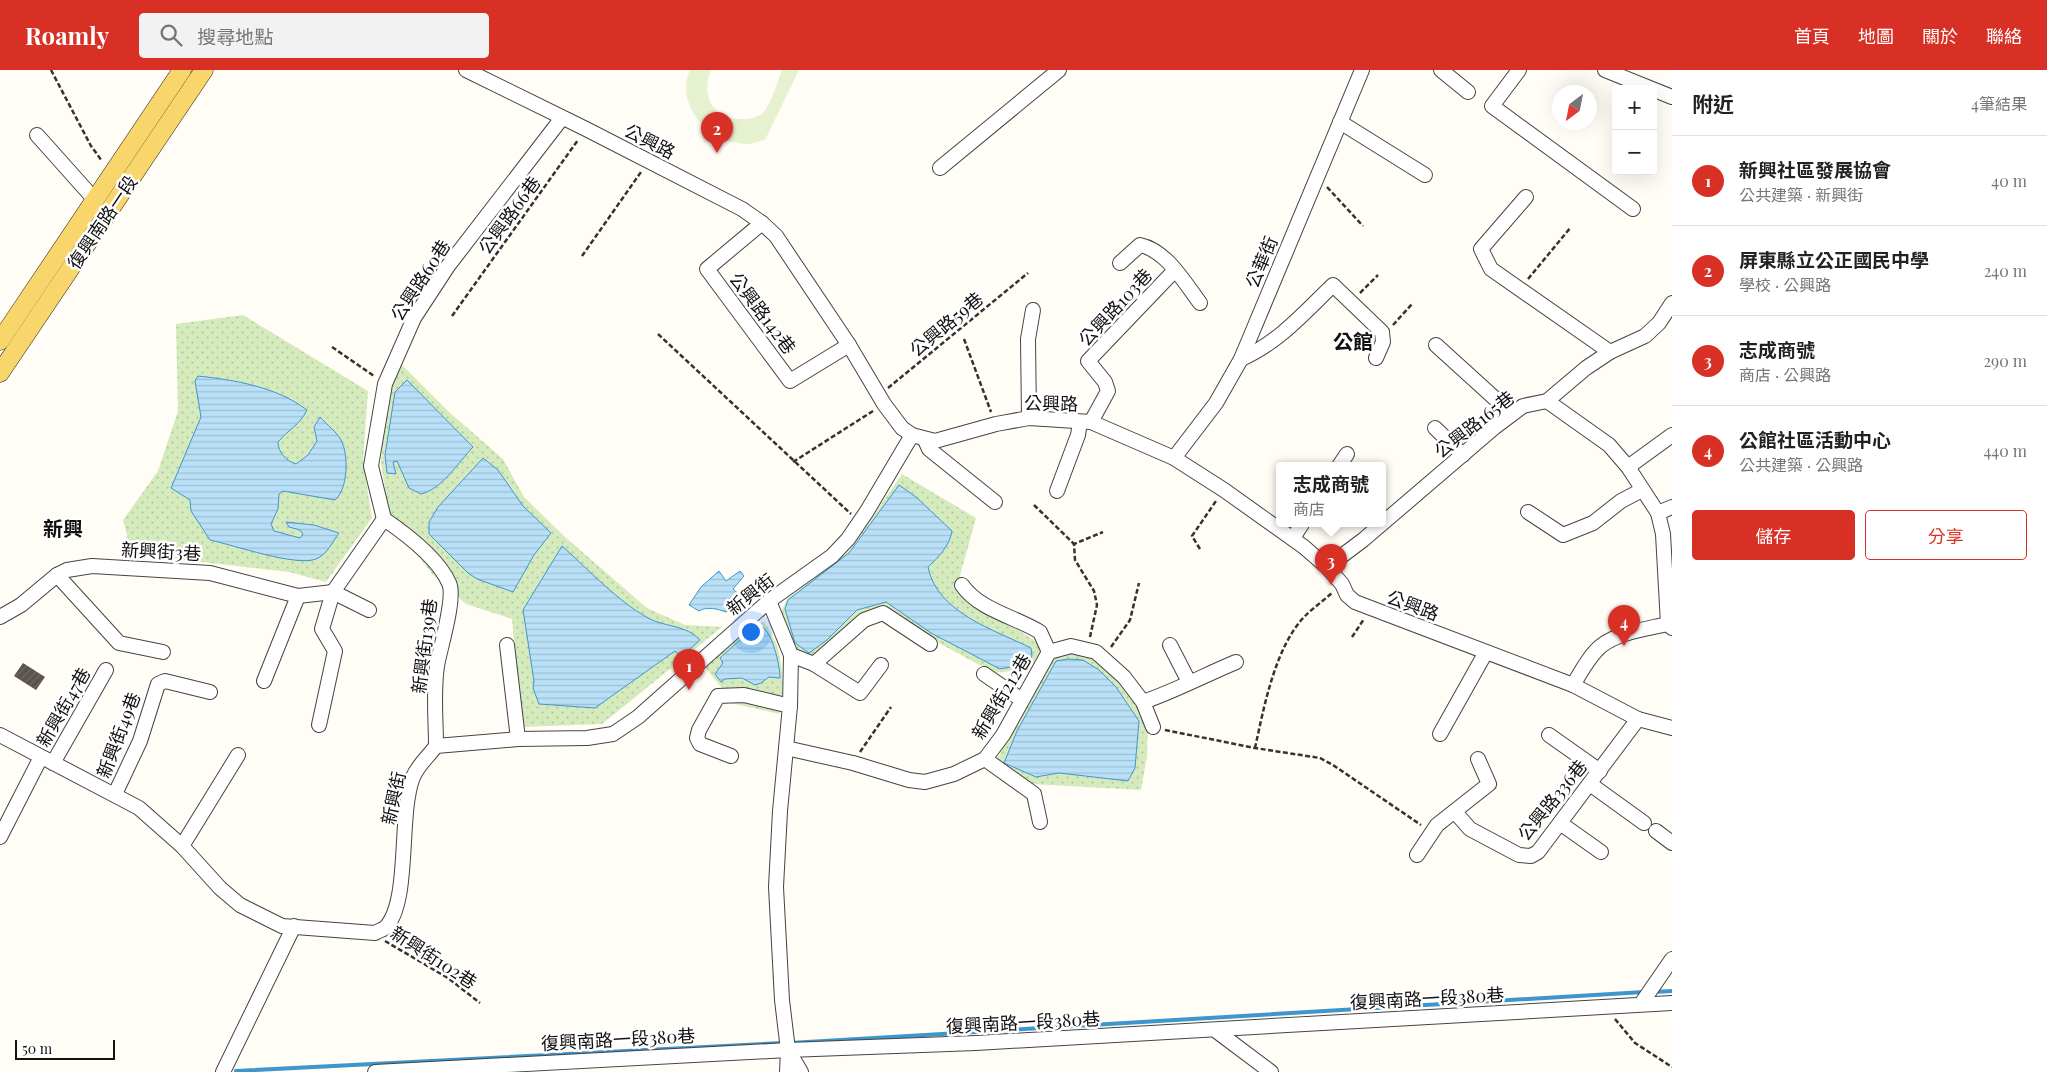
<!DOCTYPE html>
<html lang="zh-TW">
<meta charset="utf-8">
<style>
:root{--surface:#fff;--page:#f2f2f2;--text:#222;--muted:#767676;--line:#e0e0e0;--accent:#d93025}
body{margin:0;font-family:"Playfair Display","Noto Sans TC",serif;background:var(--page);color:var(--text)}
.controls{position:absolute;right:15px;top:15px;display:grid;overflow:hidden;border-radius:5px;box-shadow:0 5px 20px #0002}
.controls button{width:45px;height:45px;display:grid;place-items:center;padding:0;border:0;border-bottom:1px solid var(--line);background:var(--surface);color:var(--text);font:25px sans-serif}
.compass{position:absolute;left:1552px;top:15px;width:45px;height:45px;border-radius:50%;background:var(--surface);box-shadow:0 5px 20px #0002;rotate:212deg}
.scale{position:absolute;left:15px;bottom:12px;width:100px;box-sizing:border-box;padding-left:5px;border:2px solid #111;border-top:0;font-size:14px;line-height:18px;white-space:nowrap;color:#111;-webkit-text-stroke:4px #fff;paint-order:stroke}
.you{position:absolute;left:750px;top:561px;width:18px;height:18px;margin:-12px;border:4px solid #fff;border-radius:50%;background:#1a73e8;box-shadow:0 0 0 8px #1a73e833}
.badge{display:grid;place-items:center;width:32px;height:32px;border-radius:50%;background:var(--accent);color:#fff;font-size:16px;font-weight:700}
.pin{position:absolute;translate:-50% -41px;filter:drop-shadow(0 1px 2px #0008)}
.pin::after{content:'';position:absolute;top:26px;width:18px;height:15px;background:inherit;clip-path:polygon(0 0,100% 0,50% 100%)}
.popup{position:absolute;left:1276px;top:392px;width:110px;height:65px;box-sizing:border-box;display:grid;place-content:center;border-radius:5px;background:var(--surface);filter:drop-shadow(0 1px 4px #0005);font-size:16px;white-space:nowrap;color:var(--muted)}
.popup b{font-size:19px;color:var(--text)}
.popup::after{content:'';position:absolute;left:50%;top:100%;margin-left:-10px;border:10px solid transparent;border-top-color:var(--surface)}
.list{margin:0;padding:0;list-style:none}
h2{display:flex;justify-content:space-between;align-items:center;height:65px;margin:0;padding:0 20px;font-size:21px}
h2 small{font-size:16px;font-weight:400;color:var(--muted)}
.list li{display:grid;grid-template-columns:32px 1fr auto;gap:15px;align-items:center;box-sizing:border-box;height:90px;padding:0 20px;border-top:1px solid var(--line)}
.list b{display:block;font-size:19px;white-space:nowrap}
.list p{margin:0;font-size:16px;white-space:nowrap;color:var(--muted)}
.list em{font-size:16px;font-style:normal;color:var(--muted)}
.actions{display:flex;gap:10px;padding:15px 20px}
.actions a{flex:1;padding:11px 0;border:1px solid var(--accent);border-radius:5px;text-align:center;font-size:18px;color:var(--accent)}
.actions .main{background:var(--accent);color:#fff}
.icon{flex:none;width:28px;height:28px;fill:none;stroke:currentColor;stroke-width:2;stroke-linecap:round;stroke-linejoin:round}
.map{position:relative;flex:none;width:1672px;height:1002px;overflow:hidden}
header{display:flex;align-items:center;gap:30px;box-sizing:border-box;height:70px;padding:0 25px;background:var(--accent);color:#fff}
header strong{font-size:24px}
nav{display:flex;gap:28px;margin-inline-start:auto;font-size:18px}
.search{width:350px;height:45px;background:var(--page);display:flex;align-items:center;gap:12px;box-sizing:border-box;padding:0 18px;border-radius:5px;color:var(--muted);font-size:19px}
main{display:flex}
aside{flex:1;background:var(--surface)}
.map>svg:first-child{display:block}
.grass{fill:url(#grass-dots)}
.pitch{fill:#e6f2cf}
.water{fill:url(#water-rules);stroke:#3f96cf}
.lines{fill:none;stroke-linecap:round;stroke-linejoin:round}
.stream{stroke:#3f96cf;stroke-width:4}
.building{fill:url(#building-hatch)}
.minor-casing{stroke:#444;stroke-width:16}
.major-casing{stroke:#222;stroke-width:19}
.path{stroke:#333;stroke-width:2.5;stroke-dasharray:5 2.5;stroke-linecap:butt}
.minor{stroke:#fff;stroke-width:14}
.major{stroke:#f9d66b;stroke-width:18}
.labels{text-anchor:middle;dominant-baseline:central;stroke-width:5;stroke-linejoin:round;paint-order:stroke}
.street-label{font-size:18px;fill:#111;stroke:#fff}
.quarter-label{font-size:20px;font-weight:bold;fill:#111;stroke:#fff}
</style>
<header>
<strong>Roamly</strong>
<div class="search"><svg class="icon" aria-label="search" viewBox="0 0 24 24"><circle cx="10" cy="10" r="6"/><path d="M15 15l6 6"/></svg>搜尋地點</div>
<nav><a>首頁</a><a>地圖</a><a>關於</a><a>聯絡</a></nav>
</header>
<main>
<div class="map">
<svg width="1672" height="1002" viewBox="0 0 1672 1002">
<defs>
<pattern id="grass-dots" width="8" height="8" patternUnits="userSpaceOnUse" patternTransform="scale(1.25)"><rect width="8" height="8" fill="#d5ebbd"/><path d="M2 2h.1M6 6h.1" fill="none" stroke="#b6c8a1" stroke-width="1.8" stroke-linecap="round"/></pattern>
<pattern id="water-rules" width="6" height="5" patternUnits="userSpaceOnUse" patternTransform="scale(1.25)"><rect width="6" height="5" fill="#b9e0f7"/><path d="M0 2.5h6" fill="none" stroke="#9ebfd3"/></pattern>
<pattern id="building-hatch" width="6" height="6" patternUnits="userSpaceOnUse" patternTransform="scale(1.25)"><rect width="6" height="6" fill="#5a524d"/><path d="M-1 1l2-2M0 6l6-6M5 7l2-2" fill="none" stroke="#6d6662"/></pattern>
</defs>
<rect width="100%" height="100%" fill="#fffdf5"/>
<g class="grass">
<path d="M243,245L368,321L363,391L372,448L326,512L289,502L132,484L123,450L158,401L178,341L176,254Z"/>
<path d="M402,295L449,342L503,389L524,427L565,467L647,538L685,555L722,557L602,654L522,657L512,549L466,534L433,505L390,450L381,393L386,323Z"/>
<path d="M902,404L976,448L956,520L1043,576L1030,599L994,603L939,573L886,535L857,546L810,589L796,579L781,542L787,529L849,481Z"/>
<path d="M764,552C785,579 784,611 780,644L727,632L725,622L704,596L752,555Z"/>
<path d="M1071,583L1096,589L1124,614L1148,650L1147,686L1141,720L1032,714L997,691L1014,652L1049,590Z"/>
</g>
<path class="pitch" d="M690,0H711C700,26 714,51 744,49C750,49 758,47 763,43C770,36 778,10 782,0H799L765,70C759,71 752,74 746,74C710,73 674,36 690,0Z"/>
<g class="water">
<path d="M198,306C235,310 277,317 307,340C299,356 290,358 278,372C278,382 286,391 296,394L308,385L317,371L314,357L320,347C326,354 337,362 341,370C349,385 348,419 335,430L283,421L279,424L278,439L271,454L274,461L300,468L303,464L300,460L289,457L286,452L314,455L339,463C332,472 328,484 316,489C297,497 233,475 210,470L191,441L190,430L171,418L201,347L195,311Z"/>
<path d="M407,310L473,377C458,393 442,419 421,424L409,418L397,391L393,392L396,404L387,403L385,385L395,322Z"/>
<path d="M483,388L498,400L523,436L551,463L534,485L513,522L477,509L468,503L429,464V452L438,437Z"/>
<path d="M899,415L916,427L952,461C950,475 938,488 928,497C937,543 995,560 1031,578L1032,586L1026,594L1000,599L931,563L886,532L857,540L827,570L809,583L795,573L785,539L788,530L849,483Z"/>
<path d="M562,476C589,500 616,530 648,548C664,557 687,555 700,570L681,587L675,581L595,638L539,634L533,618L534,611L523,540Z"/>
<path d="M719,501L726,511L740,501L744,506L733,519L743,528L726,542C718,539 707,536 699,541L689,535L701,517Z"/>
<path d="M759,555C772,558 780,596 780,608L769,607L761,613L755,615L742,608L725,609L721,612L715,604L723,593L720,588L751,560Z"/>
<path d="M1069,589L1083,590L1099,600L1116,617L1139,651L1135,698L1128,711L1059,703L1036,707L1004,693L1017,661L1056,591Z"/>
</g>
<g class="lines">
<g class="stream">
<path d="M1654,922L1672,921"/>
<path d="M790,973L1644,922"/>
<path d="M236,1001L783,973"/>
</g>
</g>
<path class="building" d="M23,593L45,607L36,620L14,606Z"/>
<g class="lines">
<g class="minor-casing">
<g id="minor">
<path d="M466,0L586,59L742,139L762,153L776,166L849,275L884,334L902,358L912,365L935,371L996,354L1029,348L1091,352L1174,388L1224,420L1304,477L1327,497L1342,514L1347,525L1355,532L1573,615L1638,649L1672,658"/>
<path d="M1441,0L1468,22"/>
<path d="M1519,0L1492,36L1633,139"/>
<path d="M1605,0L1672,27"/>
<path d="M1340,52L1425,105"/>
<path d="M37,65L95,130"/>
<path d="M940,98L1059,0"/>
<path d="M1526,127L1481,179L1491,199L1610,282"/>
<path d="M762,153L707,199L790,311L849,275"/>
<path d="M1120,193L1140,175C1166,180 1185,213 1200,233"/>
<path d="M1436,275L1512,344"/>
<path d="M1241,289C1278,273 1305,242 1333,215L1382,262L1383,272L1376,288"/>
<path d="M1547,331L1609,375L1628,397L1658,443L1663,464L1668,554L1672,558"/>
<path d="M1029,348L1028,269L1033,240"/>
<path d="M1091,352L1108,321L1105,312L1088,291L1175,200"/>
<path d="M1435,358L1463,385"/>
<path d="M925,370L929,379L995,432"/>
<path d="M1174,388L1216,333L1241,289L1362,0"/>
<path d="M1339,396L1347,384"/>
<path d="M1628,397L1672,365"/>
<path d="M1057,421L1078,365L1080,352"/>
<path d="M1528,442L1563,465L1593,453L1621,431L1642,420"/>
<path d="M1658,443L1672,437"/>
<path d="M384,449L371,396L385,314L414,248L448,196L562,48"/>
<path d="M384,449C406,464 438,488 449,513C456,528 440,578 437,596C433,622 436,650 436,676"/>
<path d="M1293,468L1302,454"/>
<path d="M1327,497L1363,470L1495,357L1523,336L1547,331L1586,298L1610,282L1645,266L1659,253L1672,233"/>
<path d="M57,505L119,573L163,582"/>
<path d="M962,515C979,540 1016,547 1040,562L1049,582"/>
<path d="M769,531L791,585L790,636L780,741L776,817L782,930L788,980L801,1002"/>
<path d="M0,547L21,535L57,505L67,500L92,496L210,503L298,526L333,522L369,540"/>
<path d="M507,575L518,669"/>
<path d="M1170,575L1189,612"/>
<path d="M791,585L814,594L864,550L883,543L930,574"/>
<path d="M814,594L860,623L881,595"/>
<path d="M984,604L1022,630"/>
<path d="M264,611L298,526"/>
<path d="M1573,615C1581,602 1589,586 1601,576C1619,562 1647,559 1668,554"/>
<path d="M1143,632C1175,621 1205,605 1236,592"/>
<path d="M319,655L335,581L322,559L333,522L384,449"/>
<path d="M1440,664L1486,582"/>
<path d="M0,665L139,738L182,776L220,818L240,835L282,856L375,863C378,861 382,860 385,858C411,833 398,744 413,707C418,695 428,687 436,676L518,669L587,668L613,664L638,647L769,531L832,486L848,469L867,441L912,365"/>
<path d="M1549,665L1600,701"/>
<path d="M786,678L853,693L909,710L925,712L954,704L985,689L1003,665L1049,582L1071,576L1096,582L1124,607L1143,632L1153,657"/>
<path d="M731,686L700,674L697,668L699,660L718,626L744,625L790,636"/>
<path d="M985,689L1034,724L1040,752"/>
<path d="M53,693L106,600"/>
<path d="M1590,714L1644,753"/>
<path d="M115,724L140,671L158,614L165,611L210,622"/>
<path d="M1455,742L1470,759L1519,785L1531,786L1538,782L1638,649"/>
<path d="M1560,753L1601,782"/>
<path d="M1656,761L1672,773"/>
<path d="M0,767L41,687"/>
<path d="M182,776L238,685"/>
<path d="M1417,785L1437,755L1489,714L1478,689"/>
<path d="M1641,934L1672,889"/>
<path d="M1215,960L1271,1002"/>
<path d="M223,1002L294,856"/>
<path d="M375,1002L788,980L976,973L1672,933"/>
<path d="M787,1002L788,980"/>
</g>
</g>
<g class="major-casing">
<g id="major">
<path d="M0,271L182,0"/>
<path d="M0,303L204,0"/>
</g>
</g>
<g class="path">
<path d="M51,0L91,76L102,91"/>
<path d="M1327,117L1363,156"/>
<path d="M582,186L641,102"/>
<path d="M1528,209L1571,157"/>
<path d="M1360,223L1378,205"/>
<path d="M452,246L578,70"/>
<path d="M1393,255L1412,234"/>
<path d="M658,264L851,444"/>
<path d="M964,269L991,342"/>
<path d="M332,277L374,306"/>
<path d="M888,318L1028,203"/>
<path d="M793,392L873,341"/>
<path d="M1034,435L1074,474"/>
<path d="M1200,479L1192,466L1216,431"/>
<path d="M1090,567L1097,535L1094,521L1075,490L1074,474L1103,462"/>
<path d="M1352,567L1364,549"/>
<path d="M1111,577L1130,550L1139,513"/>
<path d="M1165,660L1255,678L1320,688L1333,695L1421,755"/>
<path d="M1255,678C1264,637 1275,577 1305,546C1313,538 1323,531 1332,523"/>
<path d="M860,682L891,637"/>
<path d="M385,871L448,908L480,933"/>
<path d="M1615,949L1635,973L1672,997"/>
</g>
<use href="#minor" class="minor"/>
<use href="#major" class="major"/>
</g>
<g class="labels">
<g class="street-label">
<text transform="translate(650 71) rotate(27)">公興路</text>
<text transform="translate(509 145) rotate(-54)">公興路66巷</text>
<text transform="translate(102 152) rotate(-56)">復興南路一段</text>
<text transform="translate(1261 192) rotate(-67)">公華街</text>
<text transform="translate(420 210) rotate(-57)">公興路60巷</text>
<text transform="translate(1115 237) rotate(-47)">公興路103巷</text>
<text transform="translate(763 243) rotate(53)">公興路142巷</text>
<text transform="translate(946 254) rotate(-40)">公興路59巷</text>
<text transform="translate(1051 333) rotate(1)">公興路</text>
<text transform="translate(1474 354) rotate(-38)">公興路165巷</text>
<text transform="translate(161 481) rotate(3)">新興街3巷</text>
<text transform="translate(750 524) rotate(-38)">新興街</text>
<text transform="translate(1413 535) rotate(20)">公興路</text>
<text transform="translate(424 576) rotate(-83)">新興街139巷</text>
<text transform="translate(1001 626) rotate(-59)">新興街212巷</text>
<text transform="translate(63 637) rotate(-60)">新興街47巷</text>
<text transform="translate(118 665) rotate(-69)">新興街49巷</text>
<text transform="translate(393 728) rotate(-78)">新興街</text>
<text transform="translate(1552 730) rotate(-51)">公興路336巷</text>
<text transform="translate(434 887) rotate(33)">新興街102巷</text>
<text transform="translate(1427 928) rotate(-3)">復興南路一段380巷</text>
<text transform="translate(1023 952) rotate(-3)">復興南路一段380巷</text>
<text transform="translate(618 969) rotate(-3)">復興南路一段380巷</text>
</g>
<g class="quarter-label">
<text x="1353" y="270">公館</text>
<text x="63" y="457">新興</text>
</g>
</g>
</svg>
<div class="controls">
<button>+</button>
<button>−</button>
</div>
<svg class="compass" viewBox="-18 -18 36 36"><path d="M0-13l5 13h-10z" fill="#e53935"/><path d="M0 13l5-13h-10z" fill="#767676"/></svg>
<div class="scale">50 m</div>
<div class="you"></div>
<div class="pin badge" style="left:689px;top:620px">1</div>
<div class="pin badge" style="left:717px;top:83px">2</div>
<div class="pin badge" style="left:1331px;top:515px">3</div>
<div class="popup"><b>志成商號</b>商店</div>
<div class="pin badge" style="left:1624px;top:576px">4</div>
</div>
<aside>
<h2>附近<small>4筆結果</small></h2>
<ul class="list">
<li><span class="badge">1</span><div><b>新興社區發展協會</b><p>公共建築 · 新興街</p></div><em>40 m</em></li>
<li><span class="badge">2</span><div><b>屏東縣立公正國民中學</b><p>學校 · 公興路</p></div><em>240 m</em></li>
<li><span class="badge">3</span><div><b>志成商號</b><p>商店 · 公興路</p></div><em>290 m</em></li>
<li><span class="badge">4</span><div><b>公館社區活動中心</b><p>公共建築 · 公興路</p></div><em>440 m</em></li>
</ul>
<div class="actions"><a class="main">儲存</a><a>分享</a></div>
</aside>
</main>
